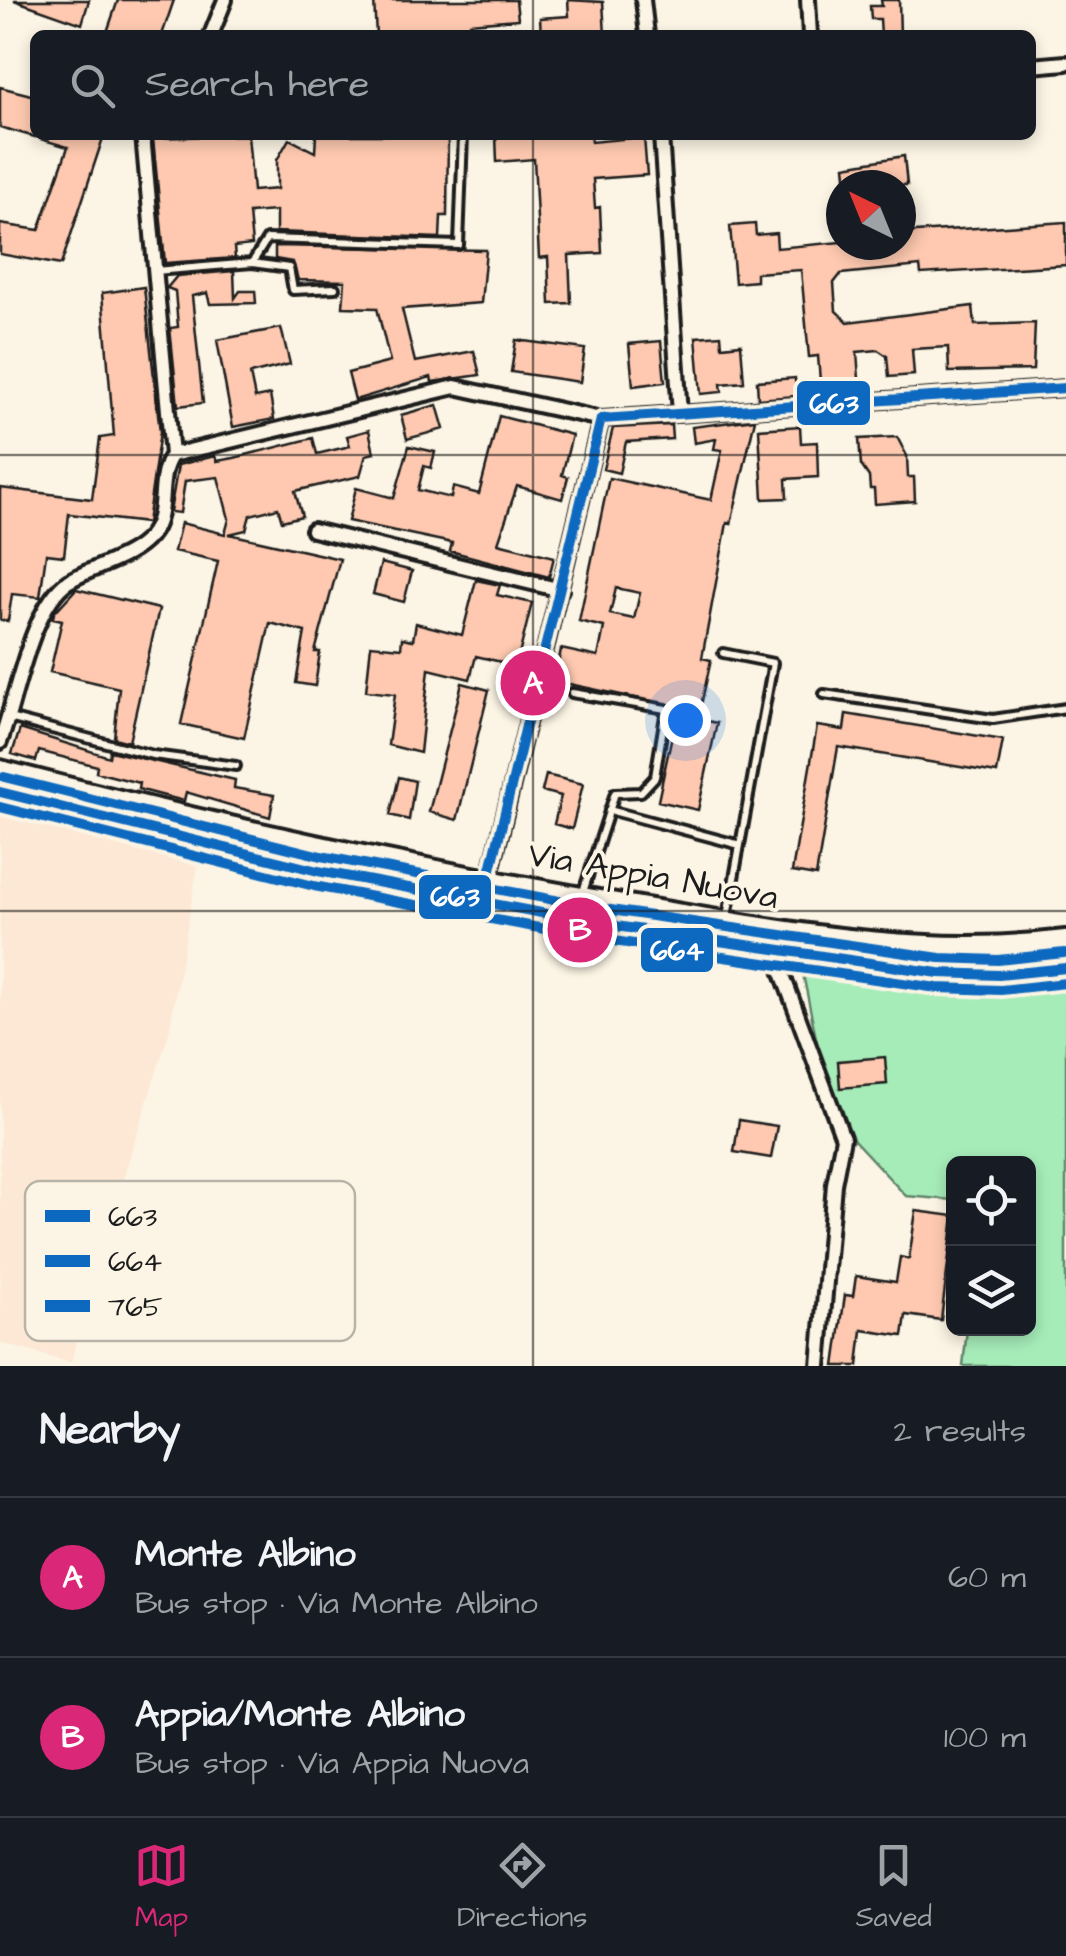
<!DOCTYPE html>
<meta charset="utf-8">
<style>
:root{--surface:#171b24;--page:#20242c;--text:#f1f3f6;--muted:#9ea1a6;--line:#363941;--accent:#db2777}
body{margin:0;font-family:"Architects Daughter",sans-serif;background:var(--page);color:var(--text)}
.controls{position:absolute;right:30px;bottom:30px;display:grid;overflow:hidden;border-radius:15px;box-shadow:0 5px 15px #0003}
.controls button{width:90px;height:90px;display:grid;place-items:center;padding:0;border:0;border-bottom:2px solid var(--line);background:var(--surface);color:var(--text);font:50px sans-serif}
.compass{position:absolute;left:826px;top:170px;width:90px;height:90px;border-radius:50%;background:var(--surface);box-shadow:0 5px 15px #0003;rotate:317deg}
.you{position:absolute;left:685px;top:720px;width:35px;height:35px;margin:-25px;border:8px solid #fff;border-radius:50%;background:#1a73e8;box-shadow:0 0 0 15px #1a73e833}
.badge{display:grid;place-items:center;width:65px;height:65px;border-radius:50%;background:var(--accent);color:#fff;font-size:32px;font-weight:700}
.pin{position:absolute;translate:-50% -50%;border:5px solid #fff;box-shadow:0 2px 10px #0006}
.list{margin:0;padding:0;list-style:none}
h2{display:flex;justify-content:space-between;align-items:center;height:130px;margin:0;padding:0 40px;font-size:42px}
h2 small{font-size:32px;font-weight:400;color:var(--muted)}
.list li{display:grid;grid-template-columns:65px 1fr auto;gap:30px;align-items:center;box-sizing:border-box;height:160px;padding:0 40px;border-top:2px solid var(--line)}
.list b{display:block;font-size:38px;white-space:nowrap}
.list p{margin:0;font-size:32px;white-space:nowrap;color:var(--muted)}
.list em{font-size:32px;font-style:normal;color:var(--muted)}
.icon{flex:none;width:55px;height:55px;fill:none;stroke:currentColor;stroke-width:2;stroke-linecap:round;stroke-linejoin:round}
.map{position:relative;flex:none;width:1066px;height:1366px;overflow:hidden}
.search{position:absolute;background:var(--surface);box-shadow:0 5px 15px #0003;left:30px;right:30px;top:30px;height:110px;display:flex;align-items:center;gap:25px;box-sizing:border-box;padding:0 35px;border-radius:15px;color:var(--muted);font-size:38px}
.sheet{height:450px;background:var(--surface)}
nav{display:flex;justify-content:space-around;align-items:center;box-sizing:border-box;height:140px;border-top:2px solid var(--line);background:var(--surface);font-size:28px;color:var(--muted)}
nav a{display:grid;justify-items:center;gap:5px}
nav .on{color:var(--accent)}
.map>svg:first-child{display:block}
.built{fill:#fde8d5}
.green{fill:#a6ecb9;stroke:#61846a;stroke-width:2.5}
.building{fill:#fec9b0;stroke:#1c1c1c;stroke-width:2.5;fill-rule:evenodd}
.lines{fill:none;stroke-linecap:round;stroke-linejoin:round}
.service-casing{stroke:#1c1c1c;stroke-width:14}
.minor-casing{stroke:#1c1c1c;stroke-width:20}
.primary-casing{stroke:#1c1c1c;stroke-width:28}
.service{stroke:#fcf5e5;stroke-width:6}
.minor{stroke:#fcf5e5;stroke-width:12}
.primary{stroke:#fcf5e5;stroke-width:20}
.bus-1-casing{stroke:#fcf5e5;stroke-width:18}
.bus-2-casing{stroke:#fcf5e5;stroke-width:18}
.bus-3-casing{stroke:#fcf5e5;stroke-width:18}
.bus-1{stroke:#0c69bf;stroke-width:10}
.bus-2{stroke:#0c69bf;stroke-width:10}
.bus-3{stroke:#0c69bf;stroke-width:10}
.grid{fill:none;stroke:#1c1c1c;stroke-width:2.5;stroke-opacity:0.55}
.labels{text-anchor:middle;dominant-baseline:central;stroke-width:8;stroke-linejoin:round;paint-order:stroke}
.street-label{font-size:35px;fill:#1c1c1c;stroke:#fcf5e5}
.key{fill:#fcf5e5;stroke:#b9b4a9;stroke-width:2.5}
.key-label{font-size:28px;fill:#1c1c1c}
.line-badge{stroke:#fcf5e5;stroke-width:4}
.badge-label{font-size:28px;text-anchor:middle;font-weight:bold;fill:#fff}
</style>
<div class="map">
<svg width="1066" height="1366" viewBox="0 0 1066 1366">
<rect width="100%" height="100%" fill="#fcf5e5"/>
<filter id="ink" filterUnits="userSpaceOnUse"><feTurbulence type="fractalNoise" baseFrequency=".01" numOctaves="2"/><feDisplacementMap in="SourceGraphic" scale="20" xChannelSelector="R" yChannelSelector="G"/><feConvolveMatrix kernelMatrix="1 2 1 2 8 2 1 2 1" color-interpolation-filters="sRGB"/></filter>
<g filter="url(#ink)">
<path class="built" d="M0,814L198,865L169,1033L92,1277L71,1363L0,1343Z"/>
<path class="green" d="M802,969L976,988L1066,982V1366H963L967,1329L1028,1328V1164H954L953,1200L906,1196L854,1140L825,1082Z"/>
<path class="building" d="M14,0H89L82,24Z
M118,0H174L162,35H106Z
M374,0H516L518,19L470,23V35H376Z
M568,0L603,2L605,35H541L540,18L569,16Z
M881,0H899L900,35H881L880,19H871L870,6H882Z
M0,87L35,96V137L0,127Z
M41,135H104L61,265L0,254V224L39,230L68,147L40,139Z
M248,135L253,191L277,189V160L289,139L315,152L316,135H448L447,216H441L440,238L276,232V211L249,213L252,245L234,247L235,258L165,263L153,138Z
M496,135H590L591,142L644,137L647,175L593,179L595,208L600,207L602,253L569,255L571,303L550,304L548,257L539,258L534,159L497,162Z
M904,156L907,185H847L845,166Z
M1066,222V265L921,274L920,266L841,274L834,283L836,311L848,322L973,306L975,325L1035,323L1033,370L949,372L948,347L912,349L914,375L889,377L887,356L878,350L857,352L860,392L821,394L818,356L809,357L801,270L756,273V281L735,283L730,226L755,224L756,235L776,233L777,248L841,242L901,245V233Z
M275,246L486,250L481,303L402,309L415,362L474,351L480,375L432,382L431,377L355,400L348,373L390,362L377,308L343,307L345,281L298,280L293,262L275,259Z
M234,271L235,298L240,291H255L256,303L210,304L207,293L192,296L203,403L178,406L170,328L178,327L175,291L167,288L177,276Z
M144,287L160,432L147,523L69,514L64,556L46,554L40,597L12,594L8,621L0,620V488L92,499L100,438L114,436L102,293Z
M281,328L290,364L250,374L255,398L270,395L274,419L233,427L217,340Z
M721,335L722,346L741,344L744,382L721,384L722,392L701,394L696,337Z
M516,340L585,349L580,382L511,372Z
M661,341L665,382L633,386L629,344Z
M795,378L796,396L758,399L757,381Z
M437,405L444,429L407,439L401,415Z
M499,416L572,435L562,475L568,477L562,499L517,486L498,543L554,557L549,577L450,551L452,543L348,521L356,488L394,498L409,446L435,452L431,468L424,466L418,490L451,498L453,487L479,494Z
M755,419L731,524L727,523L702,658L711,660L698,719L717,723L698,810L658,801L678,707L555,681L561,649L598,657L604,627L579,621L609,478L711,500L722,450L714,449L716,439L694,443L692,427ZM616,588L640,593L634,619L610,614Z
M671,425L672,439L626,442L619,473L603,469L613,428Z
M800,426L801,443L817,442L818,477L786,479L787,498L763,499L759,429Z
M369,430L374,453L366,455L360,476L295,491L302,516L282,521L278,508L250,515L246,530L229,534L340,559L315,652H320L315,686L296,683L305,632L270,623L244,738L181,724L218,561L174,551L181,523L225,534L229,519L218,477L185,481L180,513L170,512L178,465L215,456L217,461L234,458L313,438L317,454L350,446L347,436Z
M897,437L907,456L908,477H914L915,501L875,504L874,489H870L869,477L861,465L859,439Z
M381,563L412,571L404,602L373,594Z
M476,580L500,585L497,595L532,603L514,675L499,672L501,662L476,656L470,679L429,669L420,753L388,745L395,694L366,691L371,645L401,648L402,638L413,640L416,623L462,635Z
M76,589L159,609L129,742L114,738L119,688L50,672L62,620L53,618L54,613Z
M462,683L489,690L457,820L429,812Z
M846,714L1003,740L997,773L838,747L816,876L792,872L817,726L844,730Z
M20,729L109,757L110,751L235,780L234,788L274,795L270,817L186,792L184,801L138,789L139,783L96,772L97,766L39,751L36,761L12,754Z
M546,775L583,784L572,829L554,824L561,796L542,791Z
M399,777L415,781L409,820L390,815Z
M885,1057L887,1084L840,1088L838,1061Z
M739,1120L777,1126L771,1158L734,1152Z
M916,1211L954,1216L941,1320L906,1315L903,1336L862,1330L858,1366H835L845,1295L853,1296L856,1276L896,1282L900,1257L909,1259Z"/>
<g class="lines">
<defs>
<path id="service" d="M252,263L289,268L293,290L335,288
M155,271L252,263L267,239L459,245L463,135
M723,653L773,663L727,917
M572,693L666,709L655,777L641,792L615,793L583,892
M824,694L993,719L1066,708
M9,718L153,755L236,766
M609,810L740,845"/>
<path id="minor" d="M643,0L647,35
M808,0L810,35
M211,35L225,0
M1031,66L1066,63
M143,135L172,455
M661,135L680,414
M313,530L561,590
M0,742C16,700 31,605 69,581C94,566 131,559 150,536C169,514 155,478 172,455L455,387L601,419L1066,388
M487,888L601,419
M774,951L843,1138L834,1184L819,1366"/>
<path id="primary" d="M0,771C216,827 432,874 652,910C791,933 925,959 1066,941
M0,792L318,871L595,923L939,973L999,975L1066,968"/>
</defs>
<use href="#service" class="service-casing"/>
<use href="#minor" class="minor-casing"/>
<use href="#primary" class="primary-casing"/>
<use href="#service" class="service"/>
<use href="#minor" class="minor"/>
<use href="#primary" class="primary"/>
<defs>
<path id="bus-1" d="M601,419L1066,388
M0,792L318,871L595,923L939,973L999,975L1066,968
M483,902L601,419"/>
<path id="bus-2" d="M0,807L314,886L593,938L937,988L1001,990L1066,983"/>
<path id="bus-3" d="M4,777L321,856L597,908L940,958L998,960L1064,953"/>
</defs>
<use href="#bus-1" class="bus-1-casing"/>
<use href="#bus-2" class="bus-2-casing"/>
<use href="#bus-3" class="bus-3-casing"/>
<use href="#bus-1" class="bus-1"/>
<use href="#bus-2" class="bus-2"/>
<use href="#bus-3" class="bus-3"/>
</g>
</g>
<path class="grid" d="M533,0V35M533,135V1366M0,455H1066M0,911H1066"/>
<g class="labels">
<g class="street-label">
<text transform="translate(653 876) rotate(10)">Via Appia Nuova</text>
</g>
</g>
<rect x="25" y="1181" width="330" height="160" rx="15" class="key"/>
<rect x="45" y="1210" width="45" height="12" fill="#0c69bf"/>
<rect x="45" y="1255" width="45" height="12" fill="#0c69bf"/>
<rect x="45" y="1300" width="45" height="12" fill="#0c69bf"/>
<g class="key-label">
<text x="108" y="1226">663</text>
<text x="108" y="1271">664</text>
<text x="108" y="1316">765</text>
</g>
<g class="line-badge">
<rect x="795" y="379" width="77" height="48" rx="10" fill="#0c69bf"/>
<rect x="417" y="873" width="76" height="48" rx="10" fill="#0c69bf"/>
<rect x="639" y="926" width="76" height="48" rx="10" fill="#0c69bf"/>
</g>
<g class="badge-label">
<text x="834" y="413">663</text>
<text x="455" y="906">663</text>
<text x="677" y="960">664</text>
</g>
</svg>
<div class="controls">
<button><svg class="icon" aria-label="locate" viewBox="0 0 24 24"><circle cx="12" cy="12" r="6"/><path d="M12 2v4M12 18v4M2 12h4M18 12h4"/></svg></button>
<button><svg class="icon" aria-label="layers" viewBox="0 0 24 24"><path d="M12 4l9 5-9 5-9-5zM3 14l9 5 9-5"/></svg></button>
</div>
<svg class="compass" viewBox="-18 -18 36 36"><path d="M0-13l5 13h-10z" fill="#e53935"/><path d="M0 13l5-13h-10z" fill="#9ea1a6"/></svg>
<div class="you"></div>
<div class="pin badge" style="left:533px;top:683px">A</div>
<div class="pin badge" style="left:580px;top:930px">B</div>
<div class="search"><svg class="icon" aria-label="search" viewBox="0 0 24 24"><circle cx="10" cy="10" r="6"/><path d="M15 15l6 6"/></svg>Search here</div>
</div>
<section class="sheet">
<h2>Nearby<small>2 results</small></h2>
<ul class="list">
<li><span class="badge">A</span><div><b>Monte Albino</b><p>Bus stop · Via Monte Albino</p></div><em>60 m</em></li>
<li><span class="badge">B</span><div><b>Appia/Monte Albino</b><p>Bus stop · Via Appia Nuova</p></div><em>100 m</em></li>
</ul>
</section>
<nav>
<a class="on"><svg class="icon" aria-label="map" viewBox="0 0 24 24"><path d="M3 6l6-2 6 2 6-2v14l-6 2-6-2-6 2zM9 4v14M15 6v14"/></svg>Map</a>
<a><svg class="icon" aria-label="directions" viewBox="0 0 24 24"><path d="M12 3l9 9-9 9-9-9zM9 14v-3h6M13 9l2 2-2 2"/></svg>Directions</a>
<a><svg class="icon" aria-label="saved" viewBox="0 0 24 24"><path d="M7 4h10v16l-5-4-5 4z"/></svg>Saved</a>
</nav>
